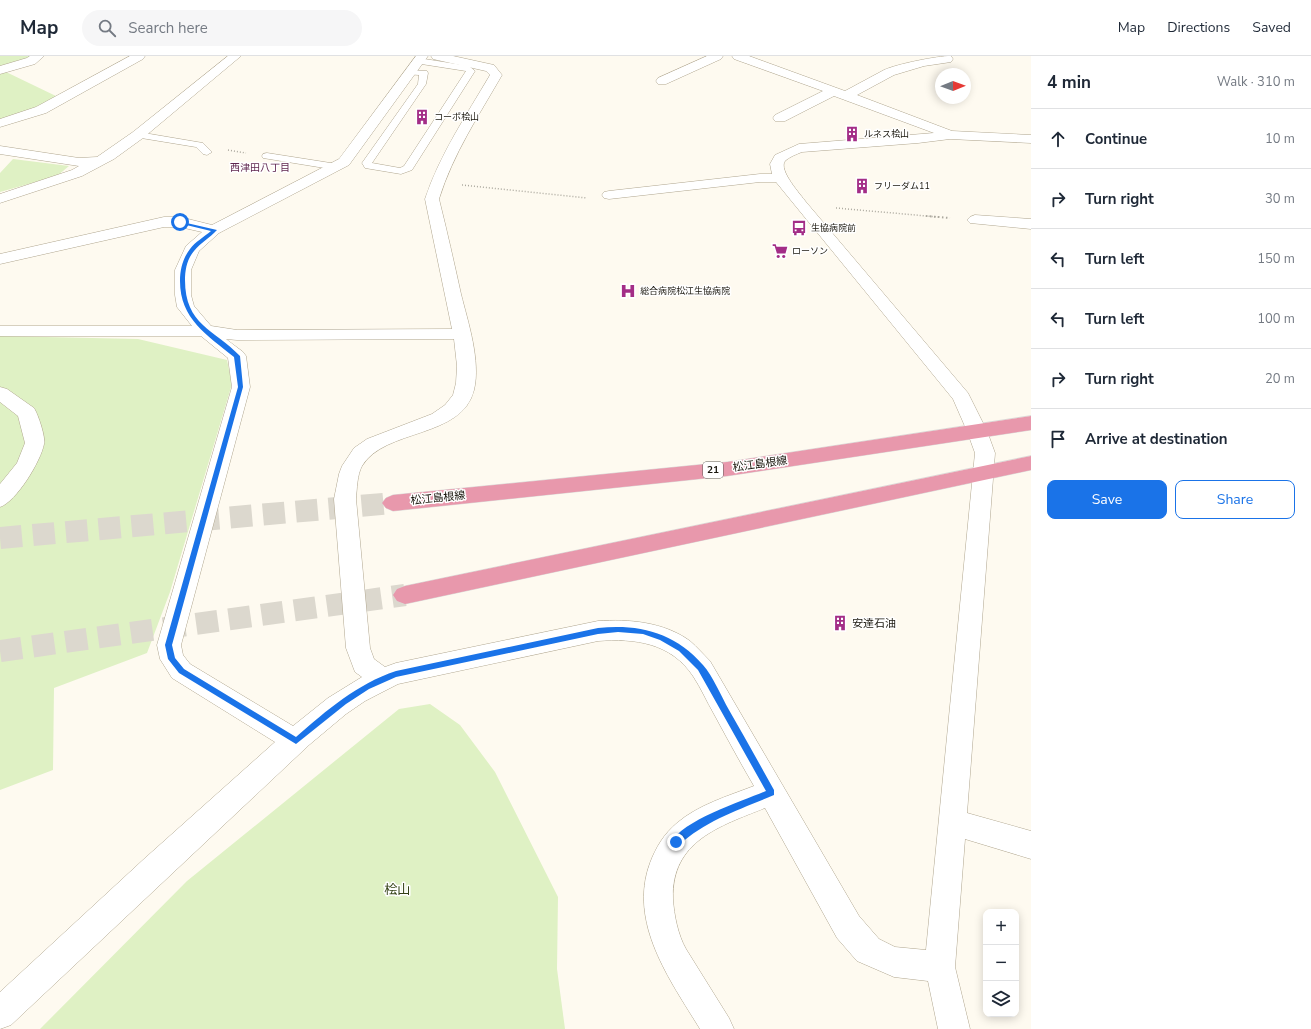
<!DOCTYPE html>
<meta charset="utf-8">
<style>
:root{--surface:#fff;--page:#f6f6f7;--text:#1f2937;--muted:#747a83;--line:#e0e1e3;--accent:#1a73e8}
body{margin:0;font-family:"Nunito Sans","Noto Sans JP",sans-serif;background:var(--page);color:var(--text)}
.controls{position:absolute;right:12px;bottom:12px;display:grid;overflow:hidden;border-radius:8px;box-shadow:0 2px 10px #0003}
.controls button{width:36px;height:36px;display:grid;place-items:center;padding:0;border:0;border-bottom:1px solid var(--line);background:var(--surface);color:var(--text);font:20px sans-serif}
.compass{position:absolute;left:935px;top:12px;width:36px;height:36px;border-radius:50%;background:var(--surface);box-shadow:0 2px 10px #0003;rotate:89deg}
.stop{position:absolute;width:12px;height:12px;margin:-9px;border:3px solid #1a73e8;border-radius:50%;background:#fff}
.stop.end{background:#1a73e8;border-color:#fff;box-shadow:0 1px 4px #0008}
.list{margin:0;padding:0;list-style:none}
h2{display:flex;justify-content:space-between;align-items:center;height:52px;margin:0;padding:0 16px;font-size:17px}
h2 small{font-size:13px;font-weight:400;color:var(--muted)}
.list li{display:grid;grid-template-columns:26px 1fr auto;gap:12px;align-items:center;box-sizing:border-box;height:60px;padding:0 16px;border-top:1px solid var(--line)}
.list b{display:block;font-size:15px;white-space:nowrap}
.list em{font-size:13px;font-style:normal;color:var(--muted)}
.actions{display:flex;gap:8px;padding:12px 16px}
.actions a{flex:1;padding:9px 0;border:1px solid var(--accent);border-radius:8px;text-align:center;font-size:14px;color:var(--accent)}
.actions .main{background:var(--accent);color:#fff}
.icon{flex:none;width:22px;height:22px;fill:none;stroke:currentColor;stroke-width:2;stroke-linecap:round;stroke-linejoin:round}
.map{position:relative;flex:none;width:1031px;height:973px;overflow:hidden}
header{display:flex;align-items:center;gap:24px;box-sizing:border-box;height:56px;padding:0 20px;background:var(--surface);border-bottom:1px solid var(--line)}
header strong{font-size:19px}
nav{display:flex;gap:22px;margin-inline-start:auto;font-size:14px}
.search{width:280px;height:36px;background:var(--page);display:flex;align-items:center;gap:10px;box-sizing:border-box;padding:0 14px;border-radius:22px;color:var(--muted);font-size:15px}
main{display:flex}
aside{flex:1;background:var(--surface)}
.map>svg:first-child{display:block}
.green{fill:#dff1c4}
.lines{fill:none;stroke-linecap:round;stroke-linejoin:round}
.primary-tunnel{stroke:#dcd8ce;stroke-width:22;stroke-dasharray:22 11;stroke-linecap:butt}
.service-casing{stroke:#b0a68f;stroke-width:1}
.minor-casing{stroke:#b0a68f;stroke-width:1}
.primary-casing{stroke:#dadad8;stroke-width:1}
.path-far1{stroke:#aca99f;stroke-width:1.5;stroke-dasharray:1 2;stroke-linecap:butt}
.path{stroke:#aca99f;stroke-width:2;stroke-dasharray:1.5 2.5;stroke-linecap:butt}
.service{fill:#fff;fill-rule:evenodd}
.minor{fill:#fff;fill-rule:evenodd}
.primary{fill:#e898ac;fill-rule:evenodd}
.route{fill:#1a73e8}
.labels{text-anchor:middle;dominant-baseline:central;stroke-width:3;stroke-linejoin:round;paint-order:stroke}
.far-poi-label{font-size:9px;fill:#18150c;stroke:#fff;text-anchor:start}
.far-neighbourhood-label{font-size:10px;fill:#5f264f;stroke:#fff}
.shield{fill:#fff;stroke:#5d5b55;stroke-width:1}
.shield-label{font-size:10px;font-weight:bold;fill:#18150c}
.street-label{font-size:11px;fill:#18150c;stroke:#fff}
.poi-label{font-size:11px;fill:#18150c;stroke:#fff;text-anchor:start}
.near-park-label{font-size:13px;fill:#334115;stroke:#fff}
</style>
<header>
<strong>Map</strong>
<div class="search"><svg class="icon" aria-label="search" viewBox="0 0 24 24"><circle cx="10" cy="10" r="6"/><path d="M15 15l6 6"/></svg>Search here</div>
<nav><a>Map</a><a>Directions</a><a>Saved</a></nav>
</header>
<main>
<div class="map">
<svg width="1031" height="973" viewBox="0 0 1031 973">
<rect width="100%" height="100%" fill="#fefaf0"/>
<path class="green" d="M0,0H33L0,12Z
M4,15L58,41L30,54L0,64V16Z
M13,103L69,110L57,120L0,136V117Z
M0,280L138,283L227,304L232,328L170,536L147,597L54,632L53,714L0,734Z
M430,648L460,669L495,716L558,841L557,913L565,973H40L187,825L399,653Z"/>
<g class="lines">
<path class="primary-tunnel" d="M0,482L393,447
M0,595L405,539"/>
<defs>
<path id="service" d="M418,2L469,10L475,15L412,114L401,118L365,112L362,107L418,28L419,19L406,18L405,16L406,14L427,15L428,17L426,28L372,107L400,112L404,110L466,15L415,7L414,5Z
M138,76L203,87L212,96L207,99L203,98L196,91L135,81L133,79L135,77Z
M267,97L337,108L342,111L337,114L263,102L262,100L263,98Z"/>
<path id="minor" d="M30,0H44L35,8L0,18V10L27,2Z
M130,0H145L143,3L46,57L0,71V63L36,51Z
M228,0H241L143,82L114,103L82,120L0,147V138L72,114L79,110L0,98V90L79,102L97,101L133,76Z
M416,0H428L349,109L219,177L199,195L191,214V239L194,250L211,270L237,274L452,273L425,143C440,98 466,60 490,19L486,15L433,3L431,0H453L494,9L502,19C479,59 453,98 439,143C447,175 454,206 461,238C468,266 481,305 474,334C462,383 385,372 362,410C357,419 357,433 356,443L370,592L374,603L385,611L396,607L598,565C629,563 664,566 690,585C697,591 703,598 710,605L859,860L879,883L895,891L926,894L975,397L967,375L953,343L776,126H760L609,143L604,142L602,139L604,136L609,135L760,118H772L770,108L775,99L799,88L934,77L834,40L785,65H775L773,62L775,59L823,35L734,3L732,0H749L845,35C858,28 871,21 884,14C897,8 937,0 951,0L953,3L951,6L924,10L894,19L857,39L952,75L1031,79V87L950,83L918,87L802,96C797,98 789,101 785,105C778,114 801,139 806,146L968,337L987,375L995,397L967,757L1031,775V803L965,783L955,911L970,973H938L928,925L894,921L857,905L837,882L765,752C720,770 671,785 673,843C674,859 678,879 686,893L729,962L734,973H700C670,924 628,867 650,807C656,791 664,778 677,767C698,749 728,740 754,730C740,706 727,682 714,658C707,646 701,632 693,620C671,587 635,582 598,585L398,628L365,645L346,658L309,689L11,969L0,973V936L144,803L275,686L172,622L160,603L157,589L232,331L228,302L201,280H0V270H192L177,251L175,239V214L186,190L202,176L180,171H164L0,208V198L164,161H180L212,169L339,103ZM226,283L237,284L454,283L457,310L456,327L453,339L445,349L432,358L367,383L354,392L342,410L339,418L334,443L346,592L355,616L362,621L328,642L293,670L190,608L183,599L181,589L250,331L246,300L243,296Z
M707,0H723L721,3L666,28H658L656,25L658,22Z
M975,159L1031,163V173L970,167L967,164L970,161Z
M0,331L7,333L34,352C38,358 46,382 44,388C41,405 16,446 0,451V428L17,407L25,387L18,360L0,346Z"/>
<path id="primary" d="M1031,360V374L727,420L393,455L386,452L382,447L386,442L393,439L727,406Z
M1031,400V414L405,548L397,545L393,539L397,533L405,530Z"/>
</defs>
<use href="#service" class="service-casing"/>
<use href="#minor" class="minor-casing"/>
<use href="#primary" class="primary-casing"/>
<path class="path-far1" d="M228,94L246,97
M462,129L587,142
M836,152L938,161"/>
<path class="path" d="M926,160L950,162"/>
<use href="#service" class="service"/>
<use href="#minor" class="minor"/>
<use href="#primary" class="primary"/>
</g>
<path class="route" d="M178,165L217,174C210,182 200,187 194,195C187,203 185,214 185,224C185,269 214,273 240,300L243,331L172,589L175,602L184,613L296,681C327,654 357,628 396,615L598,572C639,568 674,576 703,609C713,620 721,640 729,654C744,680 759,707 774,734V739C741,753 706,764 679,789H673L672,786C681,765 745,744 766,735L698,614L679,595L660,584L643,578L618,576L598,578L396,621L369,633L346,648L296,688L179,617L168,603L165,589L238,331L234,301C207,279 180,263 180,225C180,213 183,202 190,193C195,186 204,181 211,175L178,167Z"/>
<defs>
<symbol id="building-bare" viewBox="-9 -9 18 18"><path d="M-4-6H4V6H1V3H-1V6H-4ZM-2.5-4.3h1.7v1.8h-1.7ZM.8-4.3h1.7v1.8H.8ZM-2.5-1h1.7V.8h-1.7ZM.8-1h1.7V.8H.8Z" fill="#a32d87" stroke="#fff" stroke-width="2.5" paint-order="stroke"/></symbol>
<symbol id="bus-bare" viewBox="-9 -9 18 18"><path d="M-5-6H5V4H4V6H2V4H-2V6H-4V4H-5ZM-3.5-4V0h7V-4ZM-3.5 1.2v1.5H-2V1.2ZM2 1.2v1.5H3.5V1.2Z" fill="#a32d87" stroke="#fff" stroke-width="2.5" paint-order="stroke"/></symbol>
<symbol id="supermarket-bare" viewBox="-9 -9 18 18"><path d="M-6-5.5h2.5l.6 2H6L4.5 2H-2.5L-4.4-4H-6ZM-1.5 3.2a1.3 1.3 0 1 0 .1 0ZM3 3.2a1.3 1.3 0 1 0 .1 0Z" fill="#a32d87" stroke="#fff" stroke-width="2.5" paint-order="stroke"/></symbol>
<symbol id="hospital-bare" viewBox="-9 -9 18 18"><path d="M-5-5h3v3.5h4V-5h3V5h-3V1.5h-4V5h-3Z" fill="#a32d87" stroke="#fff" stroke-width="2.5" paint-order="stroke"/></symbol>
</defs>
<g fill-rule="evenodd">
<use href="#building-bare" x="411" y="50" width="22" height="22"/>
<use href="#building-bare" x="841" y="67" width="22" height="22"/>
<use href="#building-bare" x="851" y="119" width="22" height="22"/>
<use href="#bus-bare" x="788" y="161" width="22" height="22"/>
<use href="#supermarket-bare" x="769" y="184" width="22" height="22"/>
<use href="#hospital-bare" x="617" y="224" width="22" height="22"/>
<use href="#building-bare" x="829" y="556" width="22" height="22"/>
</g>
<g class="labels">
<g class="far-poi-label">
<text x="434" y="61">コーポ桧山</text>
<text x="864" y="78">ルネス桧山</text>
<text x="874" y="130">フリーダム11</text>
<text x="811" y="172">生協病院前</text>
<text x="792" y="195">ローソン</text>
<text x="640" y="235">総合病院松江生協病院</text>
</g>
<g class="far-neighbourhood-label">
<text x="260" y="112">西津田八丁目</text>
</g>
<rect class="shield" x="703" y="406" width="20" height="16" rx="3"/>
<g class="shield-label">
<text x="713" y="414">21</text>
</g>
<g class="street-label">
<text transform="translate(760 408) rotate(-8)">松江島根線</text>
<text transform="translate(438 442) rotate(-6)">松江島根線</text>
</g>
<g class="poi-label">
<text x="852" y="567">安達石油</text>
</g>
<g class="near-park-label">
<text x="397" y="834">桧山</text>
</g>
</g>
</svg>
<div class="controls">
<button>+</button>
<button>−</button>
<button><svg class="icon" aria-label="layers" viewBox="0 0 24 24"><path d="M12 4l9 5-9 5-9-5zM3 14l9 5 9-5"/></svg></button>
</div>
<svg class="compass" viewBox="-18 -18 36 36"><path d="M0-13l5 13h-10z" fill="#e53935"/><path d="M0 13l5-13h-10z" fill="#747a83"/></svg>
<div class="stop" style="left:180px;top:166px"></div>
<div class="stop end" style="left:676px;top:786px"></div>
</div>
<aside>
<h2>4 min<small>Walk · 310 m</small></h2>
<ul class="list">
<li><svg class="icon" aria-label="ahead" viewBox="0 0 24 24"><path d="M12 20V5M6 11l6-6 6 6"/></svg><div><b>Continue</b></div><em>10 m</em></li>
<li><svg class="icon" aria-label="right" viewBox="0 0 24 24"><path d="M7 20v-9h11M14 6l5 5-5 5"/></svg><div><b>Turn right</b></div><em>30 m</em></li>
<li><svg class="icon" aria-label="left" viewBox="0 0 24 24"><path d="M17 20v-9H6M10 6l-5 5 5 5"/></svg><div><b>Turn left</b></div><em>150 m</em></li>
<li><svg class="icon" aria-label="left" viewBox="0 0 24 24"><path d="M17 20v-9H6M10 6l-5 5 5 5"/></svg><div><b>Turn left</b></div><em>100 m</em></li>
<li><svg class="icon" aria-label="right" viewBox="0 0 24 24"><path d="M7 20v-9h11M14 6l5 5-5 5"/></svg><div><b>Turn right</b></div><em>20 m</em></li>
<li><svg class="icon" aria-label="arrive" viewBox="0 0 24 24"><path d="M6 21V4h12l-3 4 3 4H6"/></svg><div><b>Arrive at destination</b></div></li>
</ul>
<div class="actions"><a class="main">Save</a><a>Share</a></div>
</aside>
</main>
